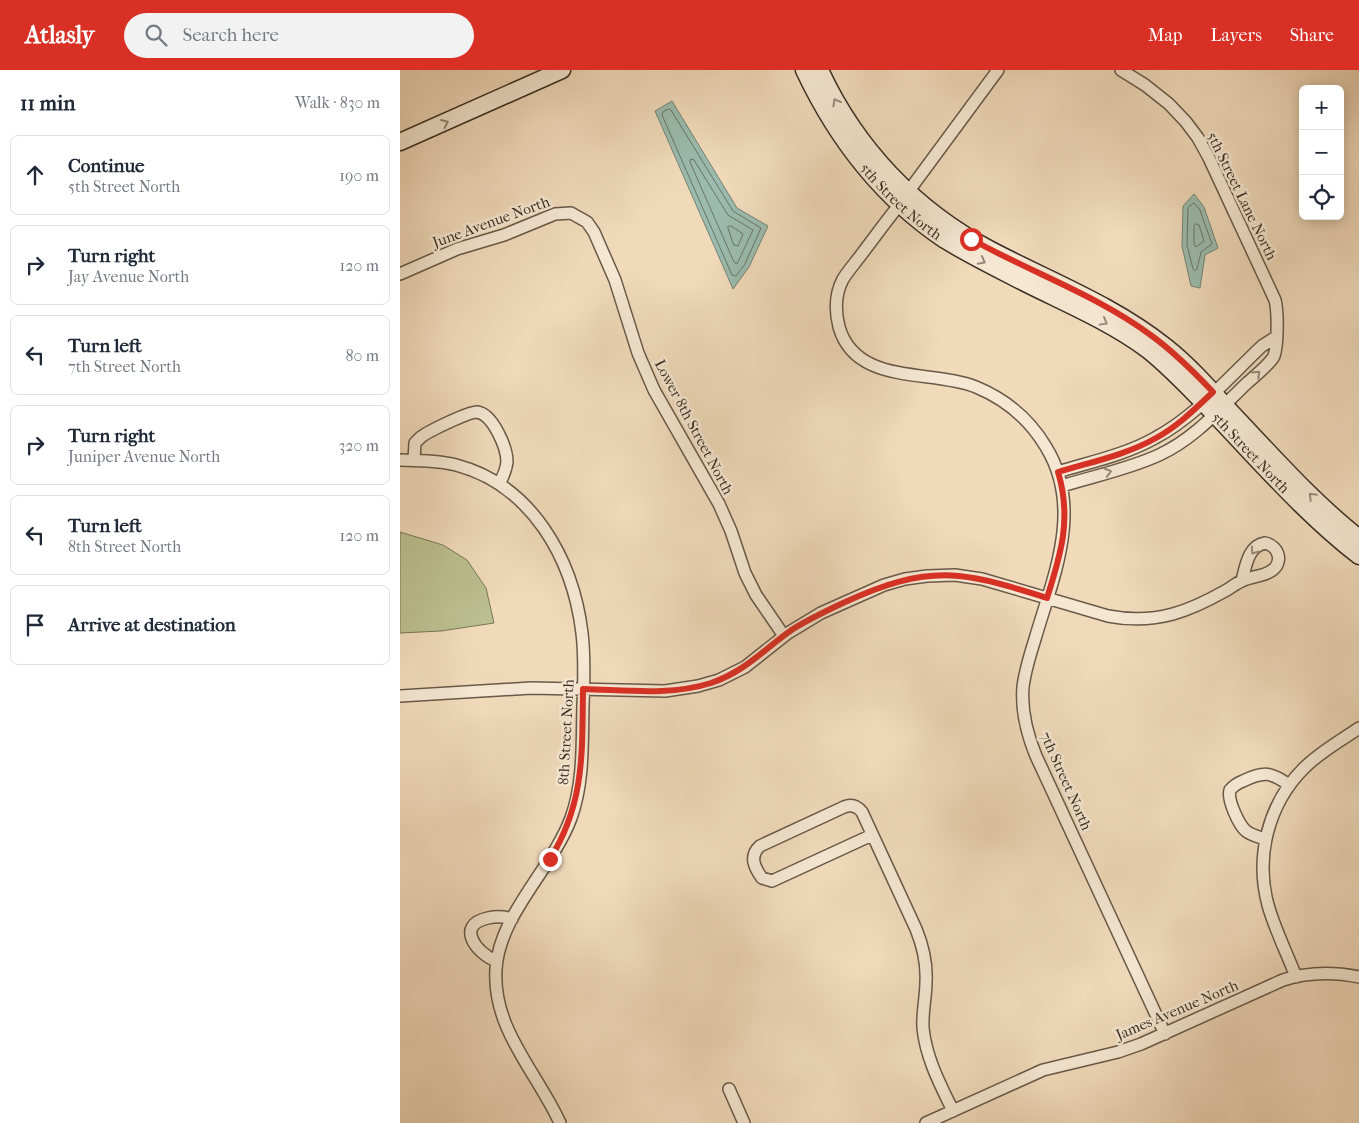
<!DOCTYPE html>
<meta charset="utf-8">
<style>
:root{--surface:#fff;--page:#f2f2f3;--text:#1f2937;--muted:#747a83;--line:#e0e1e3;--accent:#d93025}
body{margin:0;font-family:"IM FELL French Canon",serif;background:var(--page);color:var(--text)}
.controls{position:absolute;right:15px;top:15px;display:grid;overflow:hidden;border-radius:8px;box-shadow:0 2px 12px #0003}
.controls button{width:45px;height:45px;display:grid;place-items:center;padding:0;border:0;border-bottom:1px solid var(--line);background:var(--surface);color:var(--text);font:25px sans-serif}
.stop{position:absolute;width:15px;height:15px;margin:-11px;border:4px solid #d93025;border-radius:50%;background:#fff}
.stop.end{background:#d93025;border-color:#fff;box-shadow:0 1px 5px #0008}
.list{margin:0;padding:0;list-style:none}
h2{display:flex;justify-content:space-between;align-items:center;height:65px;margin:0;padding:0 20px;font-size:21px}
h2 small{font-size:16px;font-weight:400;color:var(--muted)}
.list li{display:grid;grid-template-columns:32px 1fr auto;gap:15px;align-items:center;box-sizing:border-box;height:80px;margin:0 10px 10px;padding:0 10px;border:1px solid var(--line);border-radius:8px}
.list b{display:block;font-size:19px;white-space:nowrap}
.list p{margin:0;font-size:16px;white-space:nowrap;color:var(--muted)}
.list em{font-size:16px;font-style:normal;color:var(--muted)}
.icon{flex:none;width:28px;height:28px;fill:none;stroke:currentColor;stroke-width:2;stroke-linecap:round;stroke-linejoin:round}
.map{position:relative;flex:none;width:959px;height:1053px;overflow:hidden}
header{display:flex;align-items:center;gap:30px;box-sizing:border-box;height:70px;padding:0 25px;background:var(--accent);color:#fff}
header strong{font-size:24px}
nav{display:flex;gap:28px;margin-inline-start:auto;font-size:18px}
.search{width:350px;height:45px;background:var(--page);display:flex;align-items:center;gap:12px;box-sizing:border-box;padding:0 18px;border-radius:28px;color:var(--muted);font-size:19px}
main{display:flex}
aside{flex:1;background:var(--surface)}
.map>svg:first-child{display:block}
.green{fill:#bbbf8f;stroke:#7a7658}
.water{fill:#9abbad;stroke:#748375}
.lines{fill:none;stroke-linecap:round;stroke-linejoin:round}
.shore{stroke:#6a7468;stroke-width:1}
.street-casing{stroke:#685948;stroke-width:14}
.secondary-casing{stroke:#3a2e22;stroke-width:19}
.street{stroke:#f5e7d2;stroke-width:11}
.secondary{stroke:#f5e7d2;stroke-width:16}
.oneway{stroke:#988a7a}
.route{stroke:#d93025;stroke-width:6}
.labels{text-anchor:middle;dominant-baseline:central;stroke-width:5;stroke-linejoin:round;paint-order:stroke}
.street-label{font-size:15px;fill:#3a2e22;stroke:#f5e7d2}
</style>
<header>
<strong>Atlasly</strong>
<div class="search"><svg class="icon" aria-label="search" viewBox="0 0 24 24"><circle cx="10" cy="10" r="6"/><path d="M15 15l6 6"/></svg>Search here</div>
<nav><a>Map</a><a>Layers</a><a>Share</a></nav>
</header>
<main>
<aside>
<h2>11 min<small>Walk · 830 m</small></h2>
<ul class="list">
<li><svg class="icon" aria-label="ahead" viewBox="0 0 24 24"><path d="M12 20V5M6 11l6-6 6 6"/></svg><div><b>Continue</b><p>5th Street North</p></div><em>190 m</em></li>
<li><svg class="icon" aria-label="right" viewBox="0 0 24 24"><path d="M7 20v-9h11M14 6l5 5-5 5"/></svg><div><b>Turn right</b><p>Jay Avenue North</p></div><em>120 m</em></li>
<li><svg class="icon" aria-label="left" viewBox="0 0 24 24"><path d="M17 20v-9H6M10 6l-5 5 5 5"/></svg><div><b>Turn left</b><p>7th Street North</p></div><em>80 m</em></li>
<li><svg class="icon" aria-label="right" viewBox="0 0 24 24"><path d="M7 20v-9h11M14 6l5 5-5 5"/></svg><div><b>Turn right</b><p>Juniper Avenue North</p></div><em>320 m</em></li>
<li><svg class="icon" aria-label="left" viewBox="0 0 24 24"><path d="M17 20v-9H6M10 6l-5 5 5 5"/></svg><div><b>Turn left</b><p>8th Street North</p></div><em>120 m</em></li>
<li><svg class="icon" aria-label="arrive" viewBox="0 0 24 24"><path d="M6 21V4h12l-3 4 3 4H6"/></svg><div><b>Arrive at destination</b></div></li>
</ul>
</aside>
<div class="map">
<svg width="959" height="1053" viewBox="0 0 959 1053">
<rect width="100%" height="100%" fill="#f0daba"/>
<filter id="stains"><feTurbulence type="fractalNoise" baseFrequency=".004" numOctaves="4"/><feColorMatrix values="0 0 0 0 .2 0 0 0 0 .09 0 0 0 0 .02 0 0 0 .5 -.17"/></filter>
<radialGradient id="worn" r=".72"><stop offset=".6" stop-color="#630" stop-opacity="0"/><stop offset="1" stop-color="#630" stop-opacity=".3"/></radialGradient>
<path class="green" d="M0,462L43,475L67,490L86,518L94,553L41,561L0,563Z"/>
<path class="water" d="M272,31L337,138L368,156L349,197L333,219L255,41Z
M794,124L804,137L818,178L805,185L800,218L791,216L782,176L783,136Z"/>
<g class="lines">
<path class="shore" d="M269,39L271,40L333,141L361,158L345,194L336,206L332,205L262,45L263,42Z
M291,89L294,90L328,145L353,160L337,194L334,192L290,92Z
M794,133L800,140L812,174L801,182L797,199L795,201L793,199L787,175L788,138Z
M796,154L799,155L804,171L796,177L794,174V156Z
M328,157L331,156L343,164L338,176L334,175Z"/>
<defs>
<path id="street" d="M508,122L598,0
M500,134C486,151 474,168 461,185C455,193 448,201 443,209C435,224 435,241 439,257C456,316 531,299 576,317C605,329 630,350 646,377C684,439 653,507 635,569C630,585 625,600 623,617C621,641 627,664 636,686L765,964
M0,204L57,179L104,165L155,144L171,143L187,152L194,162L215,210L238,283L254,320L319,434L331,461L345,503L356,525L384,566
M0,390C19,391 38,390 56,395C132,415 173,489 182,563C185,587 184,611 183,636C182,673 184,712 171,748C152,799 99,845 96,899C92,959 137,1002 160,1053
M14,390L15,373L21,367C29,361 68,342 77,342C93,344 107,378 107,392C106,400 103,407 99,414
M658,402C690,392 725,385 755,368C795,347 829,307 862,276L876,267
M662,416C694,406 729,399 759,385C794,369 820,339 847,313C854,307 870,294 874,286C878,275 878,241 875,230L809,88L798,68L786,52L769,34L745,15L721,0
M0,626L131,618L265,621L298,616L319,610L345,597L388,563L421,543L484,515L505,509L527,506L555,505L582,509L708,546C729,550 751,550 773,544C791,539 809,530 825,521C831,518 836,513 842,511C851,506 862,507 871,501C884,493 879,476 865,473C848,476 846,496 842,510
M472,765L372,811L362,808C354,797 349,786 360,776L444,737C451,734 457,736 462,742L516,859C523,876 527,893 526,912C526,927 522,942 523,958C526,988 540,1014 553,1041
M865,769C859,767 851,765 846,761C839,755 827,730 830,720C834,715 838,713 843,711C864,701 871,702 889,715
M96,891C76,883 55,855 88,848C97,846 103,846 112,849
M896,907C887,883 875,860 868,835C855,787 868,734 904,698C920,682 940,671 959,658
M329,1019L344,1053
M526,1053L643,1000L718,982L741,974L883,910C908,902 934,902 959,907"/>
<g id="secondary">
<path id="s1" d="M404,0C436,68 482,128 545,170C571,186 598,199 625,213C667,234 710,252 748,280C773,300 794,323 816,346C862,394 906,445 959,486"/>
<path d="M420,0C456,78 515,140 591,180C650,211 714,235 766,277C790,296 810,319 830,341C871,384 912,431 959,468"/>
<path d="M0,72L162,0"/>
</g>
</defs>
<use href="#street" class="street-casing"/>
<use href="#secondary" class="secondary-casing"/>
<use href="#street" class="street"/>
<use href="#secondary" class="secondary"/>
</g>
<defs><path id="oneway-chevron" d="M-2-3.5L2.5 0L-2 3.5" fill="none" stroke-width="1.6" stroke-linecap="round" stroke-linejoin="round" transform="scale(1.25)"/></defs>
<g class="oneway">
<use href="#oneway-chevron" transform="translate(436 32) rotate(-119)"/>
<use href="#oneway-chevron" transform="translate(45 53) rotate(-24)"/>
<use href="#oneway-chevron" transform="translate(582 191) rotate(28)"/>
<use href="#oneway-chevron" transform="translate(704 252) rotate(29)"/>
<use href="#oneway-chevron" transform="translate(857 304) rotate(-44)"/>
<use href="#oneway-chevron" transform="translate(708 402) rotate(-16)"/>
<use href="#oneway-chevron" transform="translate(912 426) rotate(-135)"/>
<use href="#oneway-chevron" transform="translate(854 481) rotate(126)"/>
</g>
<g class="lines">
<path class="route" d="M150,789C185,733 182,682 183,619C226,620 270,626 311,613C346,601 364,579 393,559C409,549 426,541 443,533C480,516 517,502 559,506C589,509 618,519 647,528C661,484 672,448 658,402C691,392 726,385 756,368C778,356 795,339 813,322C794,302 774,282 752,266C697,225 630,202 571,169"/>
</g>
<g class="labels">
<g class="street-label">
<text transform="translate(842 126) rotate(64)">5th Street Lane North</text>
<text stroke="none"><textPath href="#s1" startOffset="165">5th Street North</textPath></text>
<text transform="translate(91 152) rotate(-20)">June Avenue North</text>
<text transform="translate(294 357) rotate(62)">Lower 8th Street North</text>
<text stroke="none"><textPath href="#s1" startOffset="600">5th Street North</textPath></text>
<text transform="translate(166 662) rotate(-87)">8th Street North</text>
<text transform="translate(666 711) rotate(66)">7th Street North</text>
<text transform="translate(777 940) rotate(-23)">James Avenue North</text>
</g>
</g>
<rect width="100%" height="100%" filter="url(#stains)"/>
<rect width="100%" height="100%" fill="url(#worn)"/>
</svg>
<div class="controls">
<button>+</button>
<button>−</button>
<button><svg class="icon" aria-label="locate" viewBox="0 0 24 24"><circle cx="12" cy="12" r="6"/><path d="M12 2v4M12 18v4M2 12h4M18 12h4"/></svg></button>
</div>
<div class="stop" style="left:571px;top:169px"></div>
<div class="stop end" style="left:150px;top:789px"></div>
</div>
</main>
